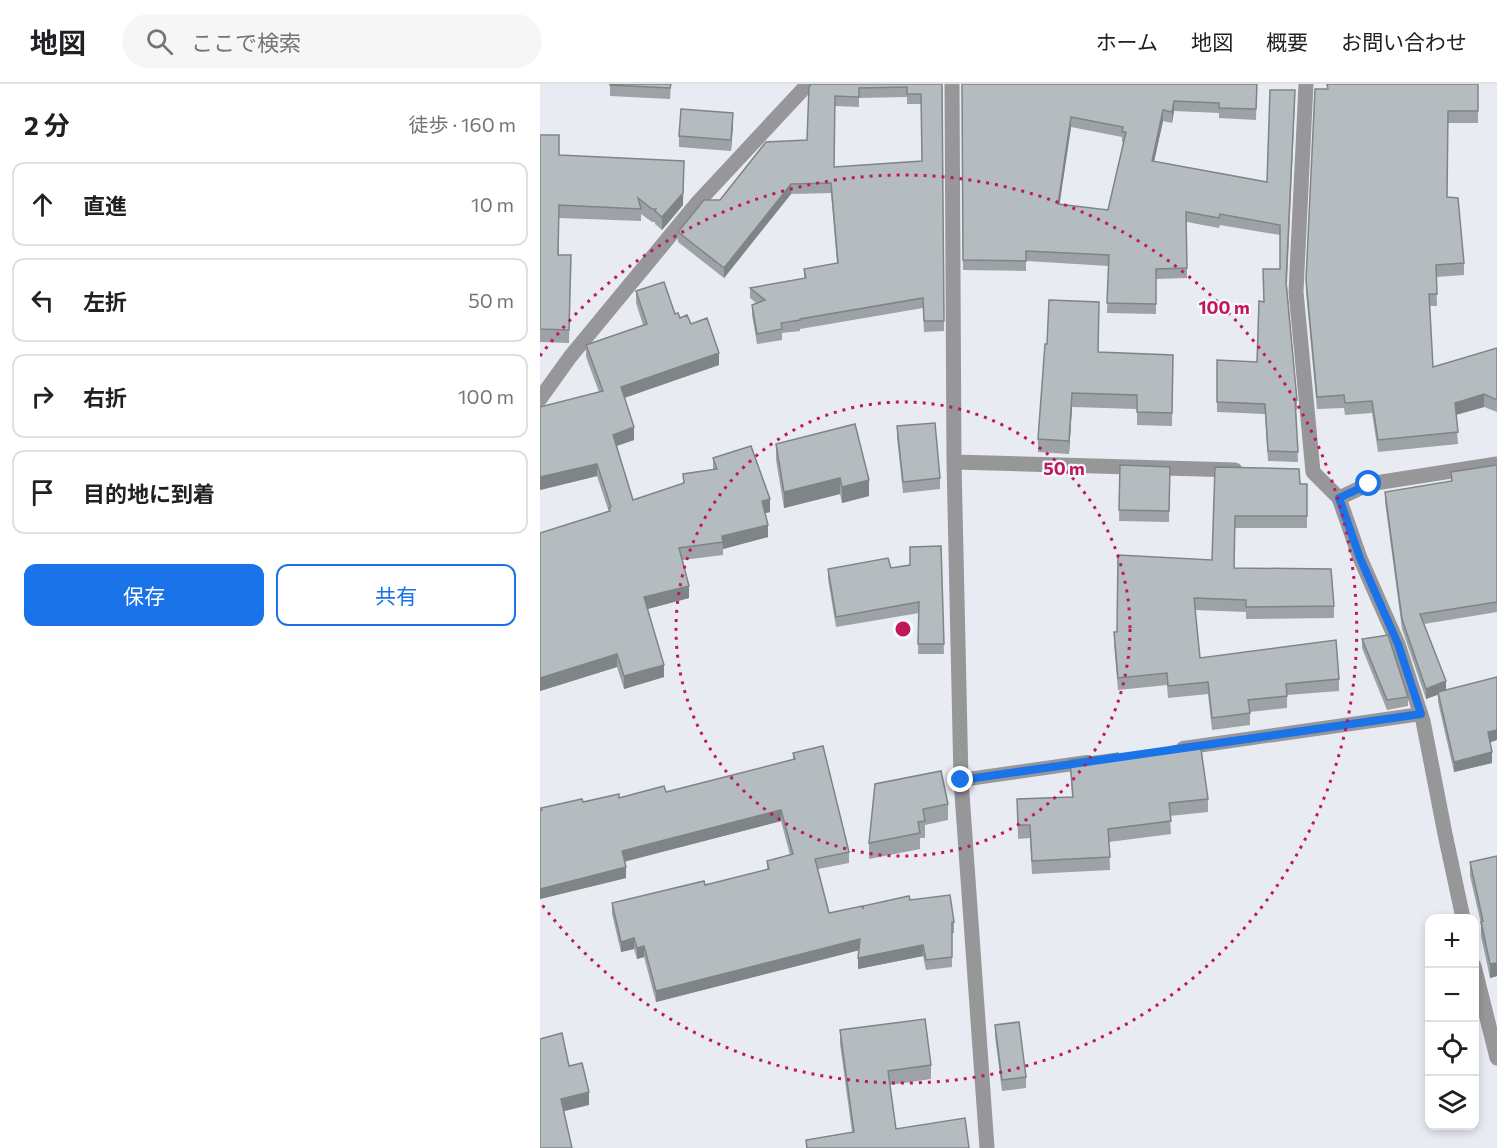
<!DOCTYPE html>
<html lang="ja">
<meta charset="utf-8">
<style>
:root{--surface:#fff;--page:#f6f6f6;--text:#202124;--muted:#757577;--line:#e0e0e0;--accent:#1a73e8}
body{margin:0;font-family:Commissioner,"Noto Sans JP",sans-serif;background:var(--page);color:var(--text)}
.controls{position:absolute;right:18px;bottom:18px;display:grid;overflow:hidden;border-radius:12px;box-shadow:0 3px 9px #0003}
.controls button{width:54px;height:54px;display:grid;place-items:center;padding:0;border:0;border-bottom:2px solid var(--line);background:var(--surface);color:var(--text);font:30px sans-serif}
.stop{position:absolute;width:18px;height:18px;margin:-14px;border:4px solid #1a73e8;border-radius:50%;background:#fff}
.stop.end{background:#1a73e8;border-color:#fff;box-shadow:0 2px 6px #0008}
.list{margin:0;padding:0;list-style:none}
h2{display:flex;justify-content:space-between;align-items:center;height:78px;margin:0;padding:0 24px;font-size:26px}
h2 small{font-size:20px;font-weight:400;color:var(--muted)}
.list li{display:grid;grid-template-columns:39px 1fr auto;gap:18px;align-items:center;box-sizing:border-box;height:84px;margin:0 12px 12px;padding:0 12px;border:2px solid var(--line);border-radius:12px}
.list b{display:block;font-size:22px;white-space:nowrap}
.list em{font-size:20px;font-style:normal;color:var(--muted)}
.actions{display:flex;gap:12px;padding:18px 24px}
.actions a{flex:1;padding:14px 0;border:2px solid var(--accent);border-radius:12px;text-align:center;font-size:21px;color:var(--accent)}
.actions .main{background:var(--accent);color:#fff}
.icon{flex:none;width:33px;height:33px;fill:none;stroke:currentColor;stroke-width:2;stroke-linecap:round;stroke-linejoin:round}
.map{position:relative;flex:none;width:957px;height:1064px;overflow:hidden}
header{display:flex;align-items:center;gap:36px;box-sizing:border-box;height:84px;padding:0 30px;background:var(--surface);border-bottom:2px solid var(--line)}
header strong{font-size:28px}
nav{display:flex;gap:33px;margin-inline-start:auto;font-size:21px}
.search{width:420px;height:54px;background:var(--page);display:flex;align-items:center;gap:15px;box-sizing:border-box;padding:0 21px;border-radius:33px;color:var(--muted);font-size:22px}
main{display:flex}
aside{flex:1;background:var(--surface)}
.map>svg:first-child{display:block}
.lines{fill:none;stroke-linecap:round;stroke-linejoin:round}
.lane{stroke:#97979a;stroke-width:14}
.street{stroke:#97979a;stroke-width:15}
.wall{fill:#9ca2a5;fill-rule:evenodd}
.shaded-wall{fill:#7f8486}
.building{fill:#b5bcc0;stroke:#7f8486;stroke-width:1.5;fill-rule:evenodd}
.route{stroke:#1a73e8;stroke-width:8}
.ring{fill:none;stroke:#c2185b;stroke-width:3;stroke-dasharray:3 6}
.centre{fill:#c2185b;stroke:#f6f9fe;stroke-width:3}
.ring-label{font-size:18px;text-anchor:middle;font-weight:bold;fill:#c2185b;stroke:#f6f9fe;stroke-width:4.5;stroke-linejoin:round;paint-order:stroke}
</style>
<header>
<strong>地図</strong>
<div class="search"><svg class="icon" aria-label="search" viewBox="0 0 24 24"><circle cx="10" cy="10" r="6"/><path d="M15 15l6 6"/></svg>ここで検索</div>
<nav><a>ホーム</a><a>地図</a><a>概要</a><a>お問い合わせ</a></nav>
</header>
<main>
<aside>
<h2>2 分<small>徒歩 · 160 m</small></h2>
<ul class="list">
<li><svg class="icon" aria-label="ahead" viewBox="0 0 24 24"><path d="M12 20V5M6 11l6-6 6 6"/></svg><div><b>直進</b></div><em>10 m</em></li>
<li><svg class="icon" aria-label="left" viewBox="0 0 24 24"><path d="M17 20v-9H6M10 6l-5 5 5 5"/></svg><div><b>左折</b></div><em>50 m</em></li>
<li><svg class="icon" aria-label="right" viewBox="0 0 24 24"><path d="M7 20v-9h11M14 6l5 5-5 5"/></svg><div><b>右折</b></div><em>100 m</em></li>
<li><svg class="icon" aria-label="arrive" viewBox="0 0 24 24"><path d="M6 21V4h12l-3 4 3 4H6"/></svg><div><b>目的地に到着</b></div></li>
</ul>
<div class="actions"><a class="main">保存</a><a>共有</a></div>
</aside>
<div class="map">
<svg width="957" height="1064" viewBox="0 0 957 1064">
<rect width="100%" height="100%" fill="#e8ecf2"/>
<g class="lines">
<path class="lane" d="M643,664L881,630
M421,696L547,678"/>
<path class="street" d="M412,0L414,378L421,696L447,1064
M766,0L756,208L773,388L799,414L820,474L858,560L883,637L905,750L923,834
M0,315L30,273L158,118L268,0
M414,378L695,386
M799,414L829,400L957,380
M934,882L957,974"/>
</g>
<path class="wall" d="M70,0H131L130,15L70,12Z
M271,0H402L404,247L384,248L383,224L260,245V247L242,249V256L217,260L212,231V221L216,219L210,214V204L264,194V185L297,179L291,109L251,110L184,194L138,158V148L180,116L267,56ZM367,13V20H381L382,77L294,83L295,22L319,23V14Z
M422,0H717L716,36L679,34V29L634,27L632,39L623,37L614,77L727,98L755,17L747,201L757,316V326H756L758,378L728,377L725,330L677,328V276L717,278L724,218L740,185V151L680,141L679,144L647,138V194L616,195V230L567,229L569,182L486,177V187L423,186ZM531,43L582,53V58H584L568,126L519,121Z
M938,0V39H908L907,113L924,179V191L896,193L897,222H890L893,283L957,264V328L944,323L916,331L918,360L838,368L832,329L805,331L804,324L777,325L766,208V196L787,5Z
M193,41L191,67L139,63V52Z
M0,51L19,71L143,121L122,146L115,140V138H112L101,130V137L19,134V171H31L29,259L0,258Z
M96,207L140,234L151,240L179,281L84,314L94,356L77,362L93,416L143,399V390L173,386V374L230,428L225,429L228,453L183,465V471L143,476L149,514L107,525L124,593L84,605L77,583L0,607V449L69,428L57,392L0,406L59,308L46,273V261L103,241L96,219Z
M558,268L633,271L632,342L597,341V325L532,323L529,370L498,368V355Z
M315,340L329,412L302,419L300,410L244,424L236,376V360Z
M357,342L400,394V405L363,409L357,353Z
M580,381L630,383L629,438L579,437Z
M957,381V528L884,540L906,606L957,593V656L950,658L952,679L914,688L898,618V610L886,615L862,545L845,418V408L911,397V388Z
M675,383L760,400H767V444H695L694,484L794,522V534L706,535V528L655,526L660,574L799,595V607L747,611V624L710,628V641L672,646L668,610L628,614L627,601L578,606L574,560V548H577L672,476Z
M401,462L404,570H378L379,529L296,543L288,495V485L351,484L370,481Z
M822,555L868,613V622L847,626L822,564Z
M253,669L309,768V779L278,785L289,829L323,825L370,816L414,838V849H412V883L386,886L383,872L318,885L319,866L116,918L104,873L97,875L94,865L81,868L72,830V819L165,801L227,786V777L250,771L241,737L84,778L86,794L0,815V726L43,718L126,708L253,676Z
M578,672L668,715V728L630,732L631,750L569,758L570,786L492,790L490,754L478,755L477,715L532,713L530,676Z
M335,700L408,720V736L385,741V754H380V765L329,775V759Z
M957,772V892L950,894L941,852V840L930,792V778Z
M455,941L486,993V1004L462,1007L455,952Z
M300,946L391,981V995L350,1001L356,1045L429,1064H266V1056L312,1048L300,960Z"/>
<path class="shaded-wall" d="M634,17V27L632,39V28Z
M623,26V37L612,87V77Z
M193,29V41L191,67V56Z
M531,33V43L518,131V120Z
M144,77L143,121L122,146V133Z
M251,100V110L184,194V184Z
M179,269V281L81,315V303Z
M532,309V323L529,370V357Z
M944,310V323L915,331V319Z
M94,343V356L73,363V351Z
M57,380V392L0,406V393Z
M300,394V410L244,424V408Z
M329,396V412L302,419V403Z
M230,415V428L222,430V417Z
M228,441V453L183,465L182,452Z
M149,502V514L104,526V513Z
M77,570V583L0,607V594Z
M124,581V593L84,605V592Z
M906,597V608L886,615V605Z
M957,646V656L948,659V648Z
M952,668V679L914,688V678Z
M241,726V737L82,778V767Z
M86,783V794L0,815V805Z
M94,854V865L81,868V858Z
M320,855V866L116,918V907Z
M383,861V872L318,885V874Z
M104,862V873L97,875V864Z
M957,879V892L950,894V880Z
M49,1008V1021L21,1028V1015Z"/>
<path class="building" d="M70,0H131L130,4L70,1Z
M271,0H402L404,237H384L383,214L260,235V236L241,239L242,245L217,250L212,221L225,216L210,204L266,194L264,185L298,179L291,99L251,100L184,184L138,148L164,116H180L226,58L267,56L269,3ZM367,3V10H381L382,77L294,83L295,12L319,13V4Z
M422,0H717L716,25L679,24V19L634,17L632,28L623,26L612,77L727,98L730,6H755L746,198L757,316H755L758,368L728,367L725,320L677,318V276L717,278L719,217L724,218L723,185H740V141L680,130L679,134L646,128L647,184L616,185V220L567,219L569,171L486,167V177L423,176ZM531,33L583,43L582,48H586L568,126L518,120Z
M787,0H938V27H908L907,113L918,114L924,179L896,181L897,210H889L893,283L957,264V316L944,310L915,319L918,348L838,356L832,317L805,319L804,311L777,313L766,196L775,5H788Z
M141,25L193,29L191,56L139,52Z
M0,51H19V71L144,77L143,109L122,133L115,127L116,125H112L98,114L101,125L19,121L18,171H31L29,246L0,245Z
M124,198L135,230L138,229L140,234L147,231L151,240L167,234L179,269L81,303L94,343L73,351L93,416L144,399L143,390L177,385L173,374L211,362L230,415L222,417L228,441L182,452L183,458L139,464L149,502L104,513L124,581L84,592L77,570L0,594V449L70,427L69,424L71,423L57,380L0,393V323L63,307L46,261L107,240L96,207Z
M509,216L559,218L558,268L633,271L632,329L597,328V311L532,309L529,357L498,355L505,260H507Z
M395,339L400,394L363,398L357,342Z
M315,340L329,396L302,403L300,394L244,408L236,360Z
M580,381L630,383L629,427L579,426Z
M957,381V518L880,530L906,597L886,605L862,535L845,408L912,397L911,388Z
M675,383L759,385L760,400H767V432H695L694,484L791,485L794,522L706,523V516L654,514L660,574L796,556L799,595L746,600L747,612L708,616L710,629L672,634L668,598L628,602L627,589L578,594L574,548H577L578,471L672,476Z
M401,462L404,560H378L379,518L296,533L288,485L348,474L351,484L370,481V463Z
M848,551L868,613L847,616L822,555Z
M957,593V646L948,648L952,668L914,678L898,608Z
M660,658L668,715L629,719L631,737L568,745L570,773L492,777L490,741H478L477,715L533,713L530,676L578,669V672L634,665L633,662Z
M283,662L309,768L275,775L289,829L322,822L323,825V822L369,812L370,816L410,811L414,838H412V873L386,876L383,861L318,874L320,855L116,907L104,862L97,864L94,854L81,858L72,819L164,797L165,801L229,785L227,777L253,770L241,726L82,767L86,783L0,805V726H2L1,724L42,715L43,718L79,710V714L124,702L126,708L255,675L253,669Z
M401,687L408,720L383,725L385,737L378,738L380,749L329,759L335,700Z
M957,772V879L950,880L941,838L943,837L930,778Z
M385,935L391,981L348,987L356,1045L425,1034L429,1064H267L266,1056L314,1048L300,946Z
M479,938L486,993L462,996L455,941Z
M22,949L29,982L42,979L49,1008L21,1015L32,1064H0V955Z"/>
<g class="lines">
<path class="route" d="M421,696L881,630L858,560L820,474L799,414L829,400"/>
</g>
<g class="ring">
<circle cx="363" cy="545" r="227"/>
<path d="M0 272A454 454 0 1 1 0 818"/>
</g>
<circle cx="363" cy="545" r="9" class="centre"/>
<g class="ring-label">
<text x="684" y="230">100 m</text>
<text x="524" y="391">50 m</text>
</g>
</svg>
<div class="controls">
<button>+</button>
<button>−</button>
<button><svg class="icon" aria-label="locate" viewBox="0 0 24 24"><circle cx="12" cy="12" r="6"/><path d="M12 2v4M12 18v4M2 12h4M18 12h4"/></svg></button>
<button><svg class="icon" aria-label="layers" viewBox="0 0 24 24"><path d="M12 4l9 5-9 5-9-5zM3 14l9 5 9-5"/></svg></button>
</div>
<div class="stop" style="left:829px;top:400px"></div>
<div class="stop end" style="left:421px;top:696px"></div>
</div>
</main>
